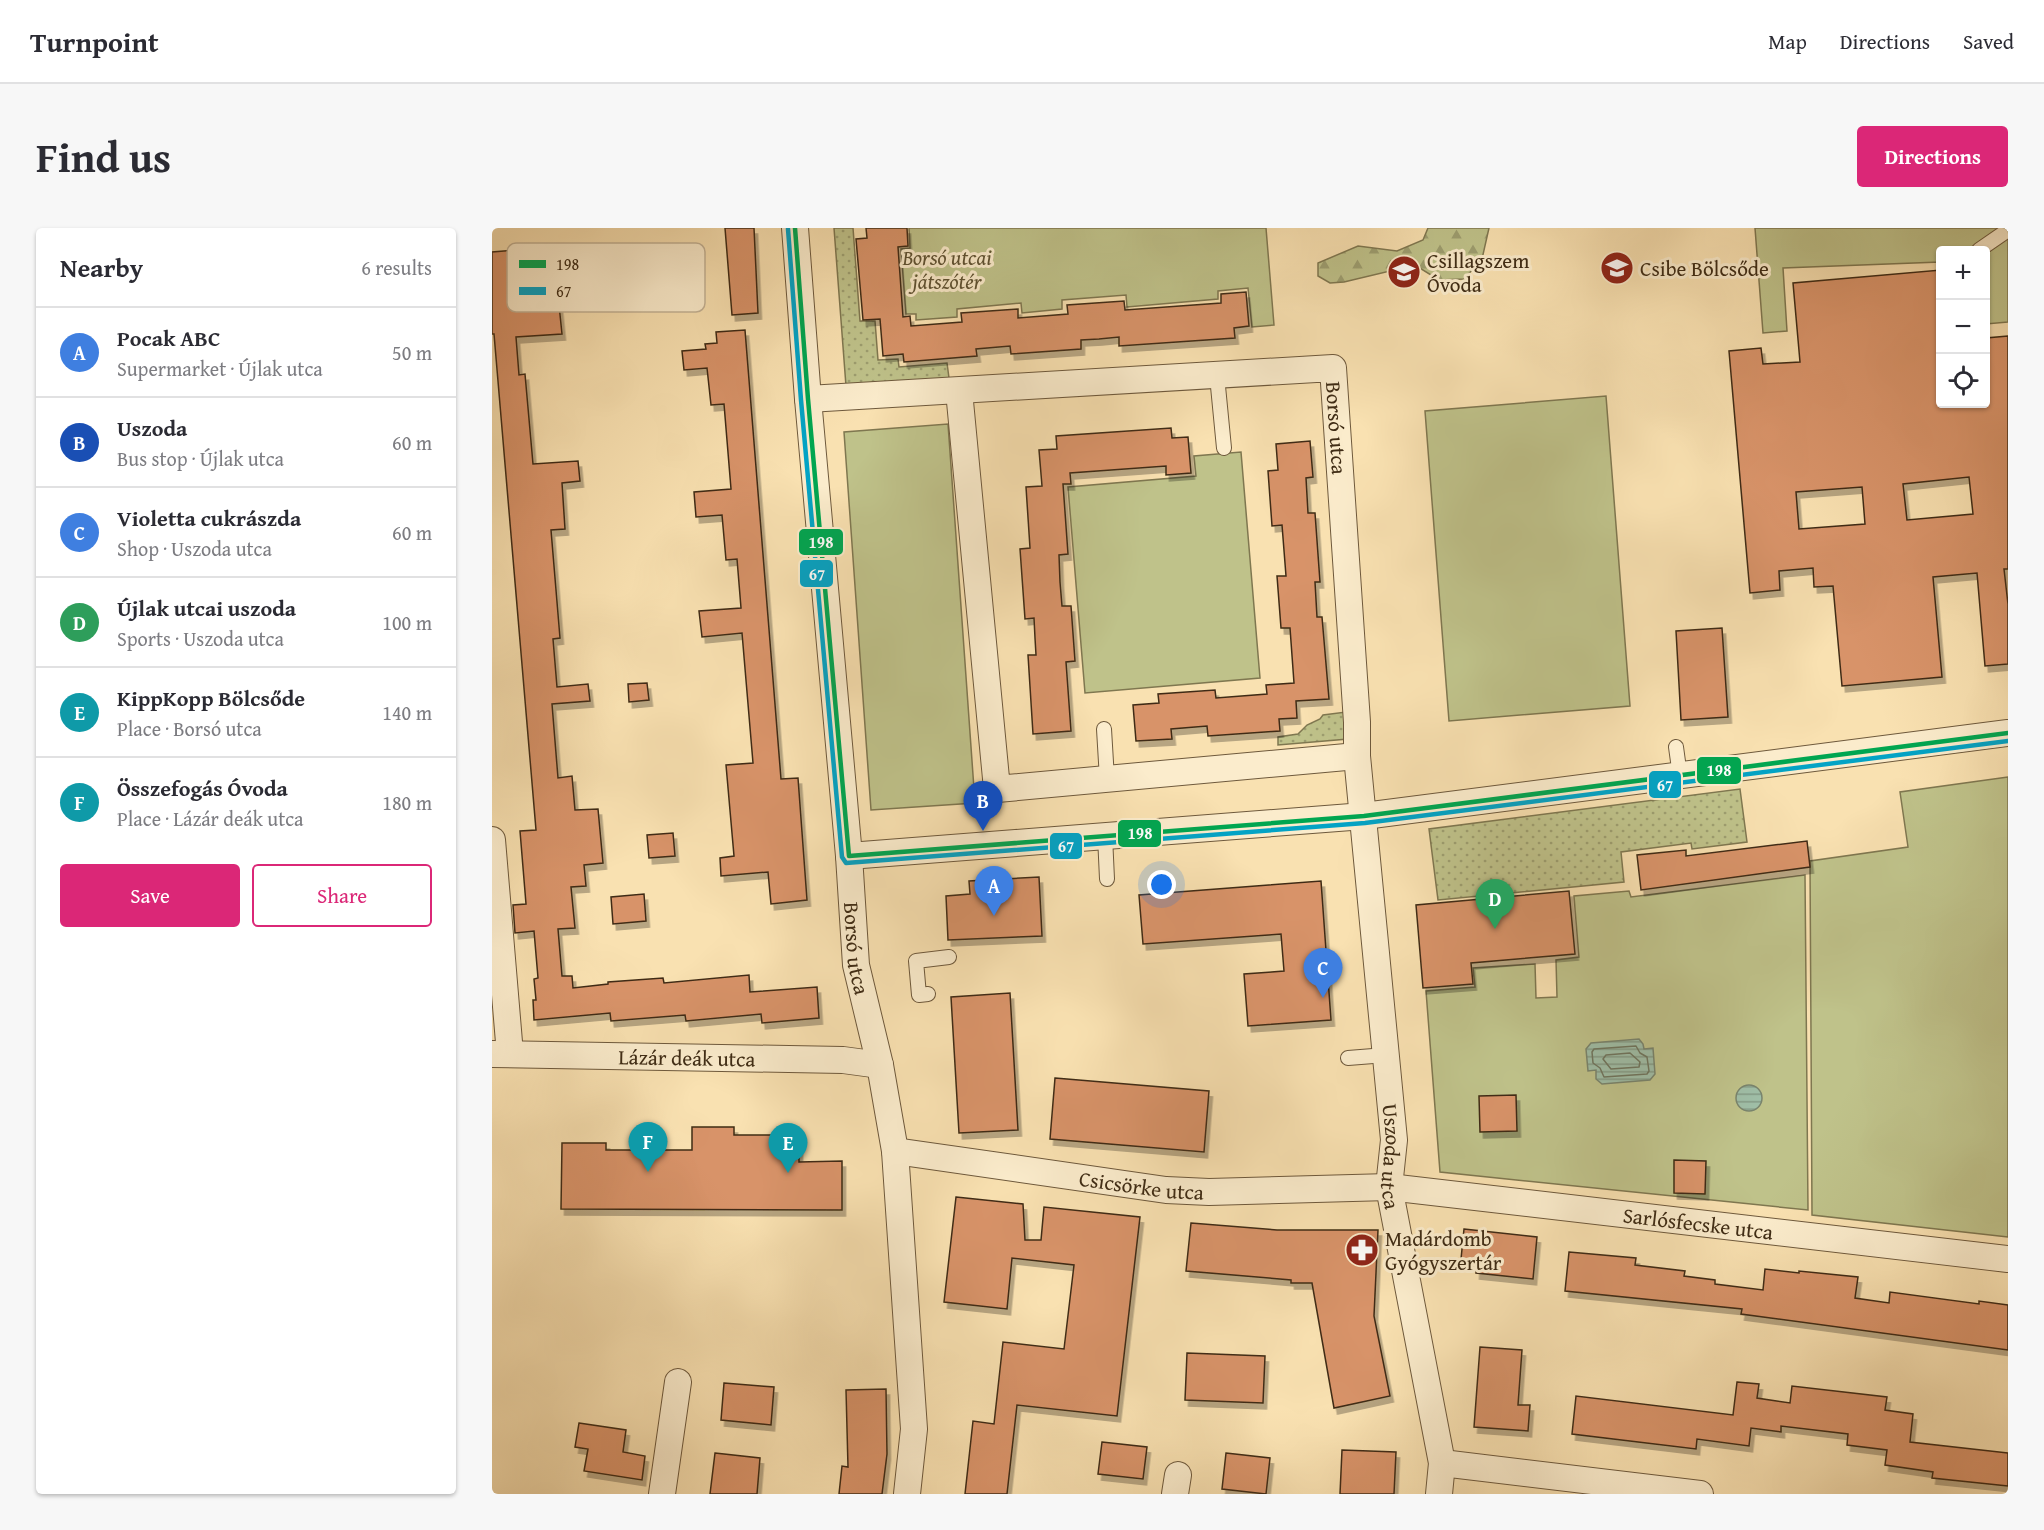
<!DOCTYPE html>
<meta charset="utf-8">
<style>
:root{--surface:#fff;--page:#f7f7f7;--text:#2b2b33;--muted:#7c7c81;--line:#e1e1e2;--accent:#db2777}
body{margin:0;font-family:"Gentium Book Plus",serif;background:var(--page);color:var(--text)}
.controls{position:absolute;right:18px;top:18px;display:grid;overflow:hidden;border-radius:6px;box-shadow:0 2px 4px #0004}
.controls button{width:54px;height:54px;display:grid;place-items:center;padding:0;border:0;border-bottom:2px solid var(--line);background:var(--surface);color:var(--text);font:30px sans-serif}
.you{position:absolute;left:670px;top:657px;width:21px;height:21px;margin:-15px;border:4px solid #fff;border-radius:50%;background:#1a73e8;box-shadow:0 0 0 9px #1a73e833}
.badge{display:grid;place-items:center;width:39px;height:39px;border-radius:50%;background:var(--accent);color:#fff;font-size:20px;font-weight:700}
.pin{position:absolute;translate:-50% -50px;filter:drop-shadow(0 2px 3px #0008)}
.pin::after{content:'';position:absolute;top:32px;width:21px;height:18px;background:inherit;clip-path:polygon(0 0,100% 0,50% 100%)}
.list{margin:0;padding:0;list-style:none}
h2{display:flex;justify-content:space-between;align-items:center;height:78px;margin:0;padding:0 24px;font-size:26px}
h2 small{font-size:20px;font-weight:400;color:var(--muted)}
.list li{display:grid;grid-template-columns:39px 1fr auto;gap:18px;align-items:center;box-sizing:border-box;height:90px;padding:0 24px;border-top:2px solid var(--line)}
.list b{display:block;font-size:22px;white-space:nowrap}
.list p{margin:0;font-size:20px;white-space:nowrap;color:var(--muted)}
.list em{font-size:20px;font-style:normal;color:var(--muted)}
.actions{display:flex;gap:12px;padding:18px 24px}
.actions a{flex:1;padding:14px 0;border:2px solid var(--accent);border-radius:6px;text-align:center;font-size:21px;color:var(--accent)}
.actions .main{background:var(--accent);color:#fff}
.icon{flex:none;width:33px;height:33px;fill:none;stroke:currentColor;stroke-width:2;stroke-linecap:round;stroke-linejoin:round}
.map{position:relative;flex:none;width:1516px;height:1266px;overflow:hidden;border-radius:6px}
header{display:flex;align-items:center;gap:36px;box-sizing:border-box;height:84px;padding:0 30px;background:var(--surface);border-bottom:2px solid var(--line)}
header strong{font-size:28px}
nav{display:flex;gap:33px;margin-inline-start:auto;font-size:21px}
.intro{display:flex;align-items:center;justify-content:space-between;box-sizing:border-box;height:144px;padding:0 36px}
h1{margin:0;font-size:42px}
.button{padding:15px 27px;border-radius:6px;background:var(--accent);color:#fff;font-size:21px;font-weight:700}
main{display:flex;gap:36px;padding:0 36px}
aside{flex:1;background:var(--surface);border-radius:6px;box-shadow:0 2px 4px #0004}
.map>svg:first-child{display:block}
.grass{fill:url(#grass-dots);stroke:#7f7750;stroke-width:1.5}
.forest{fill:url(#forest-firs);stroke:#7f7750;stroke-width:1.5}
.green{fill:#bfc28a;stroke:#7f7750;stroke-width:1.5}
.water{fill:url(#water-rules);stroke:#79846d;stroke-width:1.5}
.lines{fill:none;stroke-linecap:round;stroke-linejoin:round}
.shore{stroke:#6f755e;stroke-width:1.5}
.building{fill:#d89369;stroke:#3f2c15;stroke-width:1.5;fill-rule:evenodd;filter:url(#shadow)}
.service-casing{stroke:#6e593c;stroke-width:16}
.minor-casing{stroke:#6e593c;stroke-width:28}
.service{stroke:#fbeccc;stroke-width:14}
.minor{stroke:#fbeccc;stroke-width:26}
.bus-1-casing{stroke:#fbeccc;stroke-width:9}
.bus-2-casing{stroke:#fbeccc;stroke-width:9}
.bus-1{stroke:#00a651;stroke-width:4.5}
.bus-2{stroke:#03a3c5;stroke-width:4.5}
.labels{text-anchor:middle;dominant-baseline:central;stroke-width:6;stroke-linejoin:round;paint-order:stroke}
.park-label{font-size:21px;font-style:italic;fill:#5f5232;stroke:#fbeccc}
.poi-label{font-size:21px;fill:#3f2c15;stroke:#fbeccc;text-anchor:start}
.street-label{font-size:21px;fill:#3f2c15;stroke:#fbeccc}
.key{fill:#fbeccc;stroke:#c3b295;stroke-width:1.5}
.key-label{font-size:16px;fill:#3f2c15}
.line-badge{stroke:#fbeccc;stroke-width:2}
.badge-label{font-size:16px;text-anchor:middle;font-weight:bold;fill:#fff}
</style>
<header>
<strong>Turnpoint</strong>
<nav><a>Map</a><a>Directions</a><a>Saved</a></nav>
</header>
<div class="intro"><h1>Find us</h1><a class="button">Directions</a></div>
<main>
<aside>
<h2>Nearby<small>6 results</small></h2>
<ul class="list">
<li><span class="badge" style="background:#3f7fe0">A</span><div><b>Pocak ABC</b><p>Supermarket · Újlak utca</p></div><em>50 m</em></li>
<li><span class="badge" style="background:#1a4fb4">B</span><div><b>Uszoda</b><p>Bus stop · Újlak utca</p></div><em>60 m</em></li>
<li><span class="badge" style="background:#3f7fe0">C</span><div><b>Violetta cukrászda</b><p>Shop · Uszoda utca</p></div><em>60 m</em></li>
<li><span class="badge" style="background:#2e9e5b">D</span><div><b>Újlak utcai uszoda</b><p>Sports · Uszoda utca</p></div><em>100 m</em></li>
<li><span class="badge" style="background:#0f9aa8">E</span><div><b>KippKopp Bölcsőde</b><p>Place · Borsó utca</p></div><em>140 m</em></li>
<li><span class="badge" style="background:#0f9aa8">F</span><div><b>Összefogás Óvoda</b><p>Place · Lázár deák utca</p></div><em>180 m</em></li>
</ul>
<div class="actions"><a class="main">Save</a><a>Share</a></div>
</aside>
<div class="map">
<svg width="1516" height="1266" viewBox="0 0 1516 1266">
<defs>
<pattern id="grass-dots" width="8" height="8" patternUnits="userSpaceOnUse" patternTransform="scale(1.5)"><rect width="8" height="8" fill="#bfc28a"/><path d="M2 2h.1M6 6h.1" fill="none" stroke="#9d9e70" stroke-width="1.8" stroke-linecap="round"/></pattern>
<pattern id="forest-firs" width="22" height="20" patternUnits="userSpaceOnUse" patternTransform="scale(1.5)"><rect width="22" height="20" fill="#bfc28a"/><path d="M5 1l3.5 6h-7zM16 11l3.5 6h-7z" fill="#9d9e70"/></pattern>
<pattern id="water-rules" width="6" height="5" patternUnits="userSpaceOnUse" patternTransform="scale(1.5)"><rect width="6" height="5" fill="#9fbea7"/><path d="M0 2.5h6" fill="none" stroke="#839b87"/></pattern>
<filter id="shadow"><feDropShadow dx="3.5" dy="6" stdDeviation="0" flood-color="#0004"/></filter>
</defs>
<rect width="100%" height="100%" fill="#f9e1b1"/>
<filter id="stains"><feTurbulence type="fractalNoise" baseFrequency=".00333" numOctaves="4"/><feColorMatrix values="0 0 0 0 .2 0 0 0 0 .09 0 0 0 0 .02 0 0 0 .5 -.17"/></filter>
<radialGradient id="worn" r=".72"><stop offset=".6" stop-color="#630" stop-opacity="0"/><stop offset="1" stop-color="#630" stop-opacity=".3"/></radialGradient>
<path class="grass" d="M342,0H361L368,93H383L386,132L406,131L407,139L455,135L457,150L354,158Z
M854,484L856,511L786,517V509L806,506L815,497L828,491L831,487Z
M1248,561L1255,614L1200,621L1199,615L1129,624L1132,654L946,672L937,601Z"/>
<path class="forest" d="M936,0H997L990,31L972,51L947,52L923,37L852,54L838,55L826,48V35L866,18L905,23L931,12Z"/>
<path class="green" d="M417,0H774L782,97L760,99L756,60L726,63V71L635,79L634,67L570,72V81L530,85L529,75L465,81V89L424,92V86H414L409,21L418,20Z
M1263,0H1516V94L1494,96V22H1448V34L1291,40L1295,103L1271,105Z
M1114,168L1138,478L957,493L933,183Z
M456,196L483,575L379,582L352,204Z
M749,224L768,450L593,465L576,259L704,248L702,228Z
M1516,549V1009L1320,987L1318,633L1416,619L1408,564Z
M1313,647L1316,982L948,944L934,763L983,759L981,740L1043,736L1044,770L1065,769L1064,732L1087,729L1082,668L1137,663L1139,669Z"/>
<path class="water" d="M1147,811L1151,816L1152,821L1161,820L1163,846L1158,852L1110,856L1104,851V842L1096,843L1094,821L1099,815Z
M1244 870a13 13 0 1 1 26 0a13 13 0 1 1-26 0Z"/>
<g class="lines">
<path class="shore" d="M1144,818L1148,825L1155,829L1157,843L1155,846L1112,849L1108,840L1101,835L1100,824L1102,821Z
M1138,825L1148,834L1147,839L1119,841L1111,831L1114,827Z"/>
</g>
<path class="building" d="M233,0H262L266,85L240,87Z
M374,0H415L416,18L406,19L411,89L418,88L419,98L470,94L469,85L526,81V90L576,86L575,77L632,73L633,82L729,75V66L754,64L757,98L742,100L743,110L627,118V109L607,111L589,112V121L519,126L518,118L484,121L485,128L412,134L411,126L391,128L388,91L371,92L364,11L375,10Z
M23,22L27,67L52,65L53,79L67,77L70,106L24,109L27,147L33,146L41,236L86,233L88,253L70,255L73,301L59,302L68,410L61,411L65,459L96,456L98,473L60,476L66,550L80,548L83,582L106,581L111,635L92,637L94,658L79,659L83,700L66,701L70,748H80L81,760L116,756V754L171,750L172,755L257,747L258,764L325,759L327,790L270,795L269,786L194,793L193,787L119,793L118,785L42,792L41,772H44L42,751L46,750L42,703L23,705L21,677L34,676L28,603L44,602L2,106H0V24Z
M1449,42V176H1494V110L1516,108V341H1512L1516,376V436L1493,438L1485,345L1441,349L1450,449L1350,458L1341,358L1322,359L1321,340L1287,343L1288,362L1258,365L1237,123L1269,120L1271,136L1308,134L1301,55ZM1477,249L1481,286L1415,292L1411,256ZM1370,259L1373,296L1307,301L1304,264Z
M253,102L289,551L306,550L315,672L279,676L276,644L229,648L228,630L242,628L234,537L261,535L250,405L210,409L207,383L249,380L245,331L234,332L230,287L204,289L202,264L239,261L232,176L219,177L215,140L192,142L190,123L214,121L213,116L225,115L224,104Z
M679,200L680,210L696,209L699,245L674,247V238L578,245L579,256H571L576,326L567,327L568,354L570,378H579L583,433L574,434L579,503L541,506L536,427H544L543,410L542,390L533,391L528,321L538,320L534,259L550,258L547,222L565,221L564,208Z
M818,213L821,249L814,250L816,285H823L828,354H823L825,389H830L837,471L804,473L805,490L787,491L788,503L716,508L715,498L679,501L680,511L644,513L641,477L667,475L666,466L723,462L724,470L775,466L774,457L802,455L798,400H789L785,348H794L790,297L780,298L776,243L786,242L784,216Z
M1230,400L1236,489L1189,492L1184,403Z
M155,455L157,472L137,474L136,456Z
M181,605L183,628L157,630L155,607Z
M1315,613L1318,639L1149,662L1145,627L1194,622V628Z
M547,649L550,708L456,712L454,668L478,666L477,653Z
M829,653L839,792L756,798L752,746L792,743L789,706L651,716L647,667Z
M1077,663L1083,726L979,735L981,756L931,760L924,677Z
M152,666L154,693L121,696L119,669Z
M518,765L526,902L467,905L459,769Z
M563,850L717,863L712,924L558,911Z
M1024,867L1025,903L988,904L987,868Z
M200,899H242V907H307V934L350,933V982L69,981L70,915H114V922H200Z
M1182,932L1214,933L1213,966L1182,965Z
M464,969L531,976L533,1012H549L552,979L648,989L625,1188L525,1177L515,1266H473L481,1193L502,1196L511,1114L572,1121L582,1037L520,1030L515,1081L452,1074Z
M699,995L785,1002H886L882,1088L898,1168L842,1180L820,1055H799V1052L694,1043Z
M972,1001L1045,1009L1041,1051L984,1045L985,1032L969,1031Z
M1077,1024L1144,1030L1143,1037L1193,1043L1192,1048L1223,1052V1056L1271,1062L1273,1041L1307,1045V1043L1366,1049L1363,1070L1397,1075L1398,1064L1487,1076V1073L1516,1077V1122L1249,1086L1250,1081L1073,1063Z
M988,1119L1030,1122L1026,1177H1038L1036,1203L982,1199Z
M695,1125L773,1128L771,1175L693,1172Z
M1245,1154L1267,1156L1265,1170L1298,1175L1300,1158L1395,1169L1393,1182L1421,1186L1418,1214L1516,1225V1258L1440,1250L1441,1244L1393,1237L1395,1222L1355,1217L1356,1206L1289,1198V1204L1259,1200L1257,1218L1205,1211L1204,1221L1080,1206L1084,1168L1241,1187Z
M232,1155L282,1159L279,1197L229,1192Z
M394,1161L395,1226L390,1266H347L350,1238L356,1239L354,1162Z
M87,1195L134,1202L131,1224L153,1228L150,1252L92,1243L96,1221L83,1219Z
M610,1214L655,1219L651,1251L606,1246Z
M850,1222L904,1224L902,1266H848Z
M223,1225L268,1230L265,1266H218Z
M734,1225L778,1230L774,1266L730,1261Z"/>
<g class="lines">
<defs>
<path id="service" d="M1487,22L1516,2
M725,148L732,220
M612,501L615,551
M1184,519L1188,548
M613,608L615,651
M436,766L427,767L424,733L457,729
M856,830L894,827"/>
<g id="minor">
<path id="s1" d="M303,0L316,171L357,628L364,737L388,837L403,923L422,1201L415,1266"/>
<path d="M467,163L505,561L865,528"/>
<path id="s2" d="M316,171L841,140L865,494V528L902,912L897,959L950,1235L947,1266"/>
<path d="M0,612L18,826"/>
<path d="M357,628L872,588L1516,505"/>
<path id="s3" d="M0,826L351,832L388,837"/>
<path id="s4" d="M403,923L674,962L717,964L897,959L1516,1031"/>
<path d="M950,1235L1208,1266"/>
<path d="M170,1266L186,1154"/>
<path d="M683,1266L686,1247"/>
</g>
</defs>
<use href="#service" class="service-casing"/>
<use href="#minor" class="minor-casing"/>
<use href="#service" class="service"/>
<use href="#minor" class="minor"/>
<defs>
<path id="bus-1" d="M303,0L316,171L357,628
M357,628L872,588L1516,505"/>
<path id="bus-2" d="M296,1L309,172L350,629L354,635L873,595L1516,513"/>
</defs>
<use href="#bus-1" class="bus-1-casing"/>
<use href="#bus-2" class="bus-2-casing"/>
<use href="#bus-1" class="bus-1"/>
<use href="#bus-2" class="bus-2"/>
</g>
<defs>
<symbol id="school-disc" viewBox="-11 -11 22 22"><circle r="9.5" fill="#8f2418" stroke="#fbeccc"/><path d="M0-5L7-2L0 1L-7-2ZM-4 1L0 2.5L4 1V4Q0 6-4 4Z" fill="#fff"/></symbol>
<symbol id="pharmacy-disc" viewBox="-11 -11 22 22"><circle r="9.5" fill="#8f2418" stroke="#fbeccc"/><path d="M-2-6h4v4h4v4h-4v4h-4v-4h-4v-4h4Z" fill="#fff"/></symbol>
</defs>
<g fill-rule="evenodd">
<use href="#school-disc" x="1106" y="21" width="38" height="38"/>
<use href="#school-disc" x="893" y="25" width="38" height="38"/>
<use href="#pharmacy-disc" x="851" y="1003" width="38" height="38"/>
</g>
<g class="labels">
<g class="park-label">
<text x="455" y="29">Borsó utcai<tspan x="455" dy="24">játszótér</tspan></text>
</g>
<g class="poi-label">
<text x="935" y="32">Csillagszem<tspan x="935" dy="24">Óvoda</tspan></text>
<text x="1148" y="40">Csibe Bölcsőde</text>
<text x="893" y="1010">Madárdomb<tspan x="893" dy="24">Gyógyszertár</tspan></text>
</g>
<g class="street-label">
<text stroke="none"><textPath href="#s2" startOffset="586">Borsó utca</textPath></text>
<text stroke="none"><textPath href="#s1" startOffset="723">Borsó utca</textPath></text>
<text stroke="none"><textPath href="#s3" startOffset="195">Lázár deák utca</textPath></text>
<text stroke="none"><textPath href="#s2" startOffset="1317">Uszoda utca</textPath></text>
<text stroke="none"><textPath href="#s4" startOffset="249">Csicsörke utca</textPath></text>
<text stroke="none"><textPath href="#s4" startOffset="808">Sarlósfecske utca</textPath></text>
</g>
</g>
<rect x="15" y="15" width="198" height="69" rx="9" class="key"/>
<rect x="27" y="32" width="27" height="8" fill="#00a651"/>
<rect x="27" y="59" width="27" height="8" fill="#03a3c5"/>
<g class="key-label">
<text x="64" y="42">198</text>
<text x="64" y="69">67</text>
</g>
<g class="line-badge">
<rect x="306" y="300" width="46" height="28" rx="6" fill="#00a651"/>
<rect x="307" y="331" width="35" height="29" rx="6" fill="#03a3c5"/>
<rect x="1204" y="528" width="46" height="29" rx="6" fill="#00a651"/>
<rect x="1156" y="542" width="34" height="29" rx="6" fill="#03a3c5"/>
<rect x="625" y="591" width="45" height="29" rx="6" fill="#00a651"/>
<rect x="557" y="604" width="34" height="28" rx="6" fill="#03a3c5"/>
</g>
<g class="badge-label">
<text x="329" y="320">198</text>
<text x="325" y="352">67</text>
<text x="1227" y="548">198</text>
<text x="1173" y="563">67</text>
<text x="648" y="611">198</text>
<text x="574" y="624">67</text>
</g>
<rect width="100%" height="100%" filter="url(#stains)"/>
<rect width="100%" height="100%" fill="url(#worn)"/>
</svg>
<div class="controls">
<button>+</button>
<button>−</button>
<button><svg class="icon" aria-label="locate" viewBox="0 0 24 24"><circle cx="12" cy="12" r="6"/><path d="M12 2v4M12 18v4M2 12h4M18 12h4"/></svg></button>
</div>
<div class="you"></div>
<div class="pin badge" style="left:502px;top:688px;background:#3f7fe0">A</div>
<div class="pin badge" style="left:491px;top:603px;background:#1a4fb4">B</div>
<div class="pin badge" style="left:831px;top:770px;background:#3f7fe0">C</div>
<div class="pin badge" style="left:1003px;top:701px;background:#2e9e5b">D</div>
<div class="pin badge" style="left:296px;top:945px;background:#0f9aa8">E</div>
<div class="pin badge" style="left:156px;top:944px;background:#0f9aa8">F</div>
</div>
</main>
